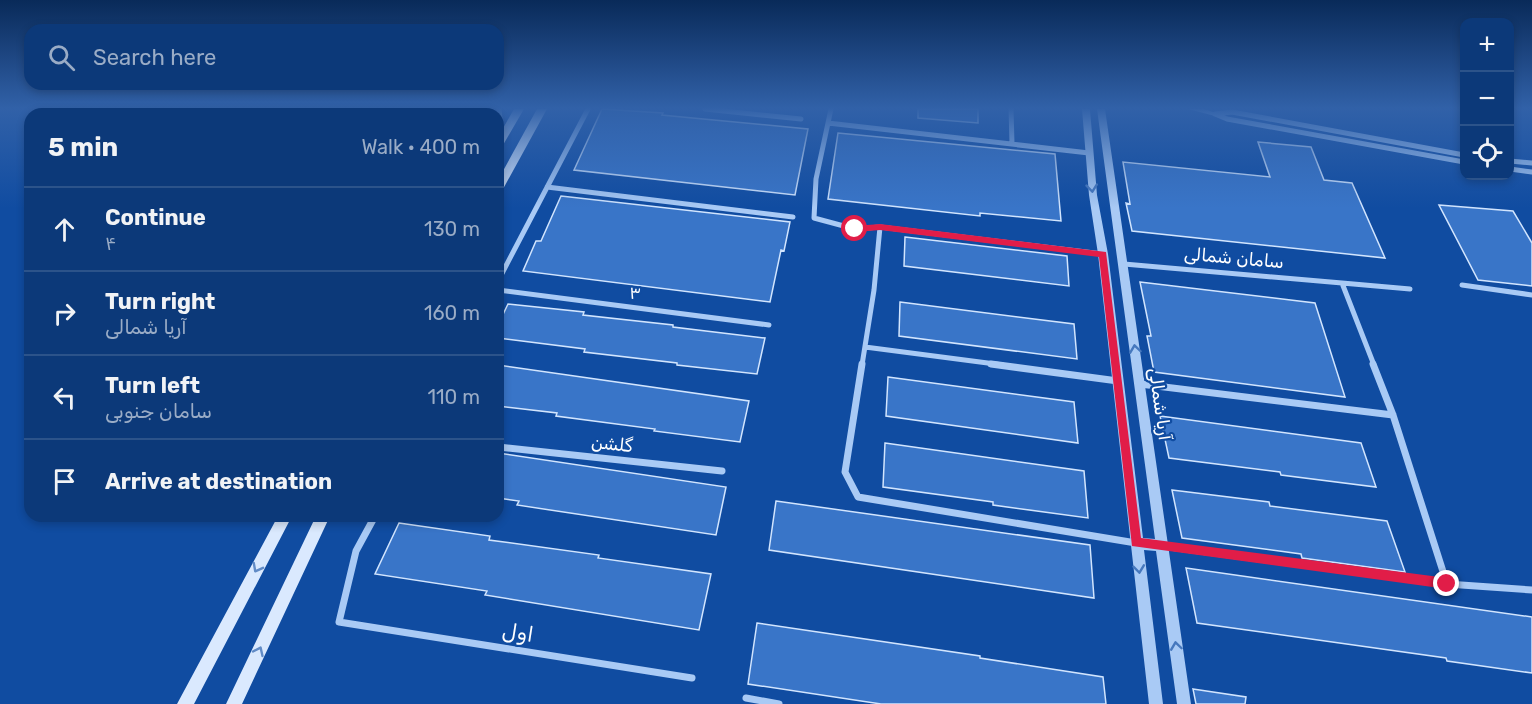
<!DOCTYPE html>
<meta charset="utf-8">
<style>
:root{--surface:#0c3979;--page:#15407e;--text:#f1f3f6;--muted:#9aacc6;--line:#2c538a}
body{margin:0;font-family:Rubik,"Noto Naskh Arabic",sans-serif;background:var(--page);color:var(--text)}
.controls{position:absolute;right:18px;top:18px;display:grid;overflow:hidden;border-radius:12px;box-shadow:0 3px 9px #0003}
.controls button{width:54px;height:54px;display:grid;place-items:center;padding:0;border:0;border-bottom:2px solid var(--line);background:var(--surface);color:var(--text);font:30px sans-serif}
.stop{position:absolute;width:18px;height:18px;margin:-14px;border:4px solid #e11d48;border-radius:50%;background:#fff}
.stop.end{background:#e11d48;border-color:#fff;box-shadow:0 2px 6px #0008}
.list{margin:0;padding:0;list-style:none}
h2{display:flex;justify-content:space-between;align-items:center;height:78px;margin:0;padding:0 24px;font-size:26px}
h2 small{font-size:20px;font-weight:400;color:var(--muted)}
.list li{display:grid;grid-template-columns:39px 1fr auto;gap:18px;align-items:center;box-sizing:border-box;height:84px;padding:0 24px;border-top:2px solid var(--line)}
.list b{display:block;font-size:22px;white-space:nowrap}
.list p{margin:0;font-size:20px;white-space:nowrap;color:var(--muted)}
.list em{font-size:20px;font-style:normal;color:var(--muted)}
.icon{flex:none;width:33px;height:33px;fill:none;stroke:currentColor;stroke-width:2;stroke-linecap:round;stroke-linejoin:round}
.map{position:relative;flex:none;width:1532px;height:704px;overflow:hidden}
.search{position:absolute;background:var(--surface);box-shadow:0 3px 9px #0003;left:24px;top:24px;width:480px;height:66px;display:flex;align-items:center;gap:15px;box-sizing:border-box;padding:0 21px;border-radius:18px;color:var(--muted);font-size:22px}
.panel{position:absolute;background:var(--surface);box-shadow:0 3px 9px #0003;left:24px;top:108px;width:480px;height:414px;border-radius:18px}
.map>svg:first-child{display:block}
.building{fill:#3975c8;stroke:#d2e5fe;stroke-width:1.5}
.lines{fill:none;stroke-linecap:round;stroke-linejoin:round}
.minor-far1{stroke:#a9caf5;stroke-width:5}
.minor{stroke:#a9caf5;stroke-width:7}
.tertiary{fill:#a9caf5;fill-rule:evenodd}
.secondary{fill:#dae9fe;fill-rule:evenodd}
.oneway{stroke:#4678be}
.oneway2{stroke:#618bc6}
.route{fill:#e11d48}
.labels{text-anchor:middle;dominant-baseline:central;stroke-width:4.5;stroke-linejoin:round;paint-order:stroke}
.street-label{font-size:18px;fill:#fff;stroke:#104ca1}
.near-street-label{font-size:21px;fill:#fff;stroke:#104ca1}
</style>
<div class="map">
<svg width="1532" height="704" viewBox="0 0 1532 704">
<rect width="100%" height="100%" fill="#104ca1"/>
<path class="building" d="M602,109L663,113L662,115L808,129L795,195L574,170Z
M918,109H978V123L918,118Z
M838,133L1055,154L1061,221L980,213V216L828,199Z
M1258,142L1311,147L1324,180L1352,183L1385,258L1132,231L1126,203L1130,204L1123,162L1270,177Z
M561,196L790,222L784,251L781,250L770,302L523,271L536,241H541Z
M1439,205L1513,211L1532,243V286L1478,280Z
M905,237L1067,256L1069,286L904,266Z
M1140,282L1315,303L1345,397L1154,372L1147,336H1151Z
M900,302L1074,324L1077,359L899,336Z
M508,304L584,312L583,315L673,325V327L765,338L757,374L677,365V363L584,352L585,349L498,338V325Z
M498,365L749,401L740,442L654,431L655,429L556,416L557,413L498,406Z
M888,377L1074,402L1078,443L886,416Z
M1160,416L1361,443L1376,487L1281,475L1280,472L1169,458Z
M885,443L1084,471L1088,518L993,505V502L883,487Z
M498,453L726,487L716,535L517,505L519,501L498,498Z
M1172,490L1269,502L1270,506L1387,521L1405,572L1302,558L1301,554L1182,538Z
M776,501L1090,545L1094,598L769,550Z
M399,523L490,536L489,540L599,555L598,558L711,574L699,630L485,595L487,591L375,574Z
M1186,568L1532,617V673L1447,661L1446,658L1197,623Z
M757,623L980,656V658L1103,677L1106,704H881L748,684Z
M1193,689L1246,697L1245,704H1196Z"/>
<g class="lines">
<path class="minor-far1" d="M499,109L502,138
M705,109L801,119
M831,109L816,179L814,218L855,229L880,227L874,290L862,365
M1011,109L1012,143
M447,114L451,109
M1215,114L1227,119L1464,162
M1215,114L1232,112L1464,155
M828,123L1089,153
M1510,161L1532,163
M1510,169L1532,172
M547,187L793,217
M880,227L1103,254
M1124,264L1342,283
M498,281L588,109
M1462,285L1532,295
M498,290L769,325
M865,347L1003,365
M1374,365L1342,283L1410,289"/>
<path class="minor" d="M862,364L845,472L858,497L1136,543
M991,364L1118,381
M1373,364L1393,415L1447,584L1532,590
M1140,384L1393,415
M498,447L722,471
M375,516L356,551L339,622L692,678
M1162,546L1447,584
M746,698L779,704"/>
<path class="tertiary" d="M1082,109H1090L1097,195L1108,254L1143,538L1155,539L1097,109H1105L1191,704H1177L1156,551L1144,550L1163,704H1149L1098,254L1089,195Z
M1188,109H1204L1219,114L1215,116Z"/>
<path class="secondary" d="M514,109H524L503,145L498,148V137Z
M537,109H547L503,189L498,192V180Z
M278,516H292L194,704H177Z
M316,516H330L242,704H226Z"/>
</g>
<defs><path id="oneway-chevron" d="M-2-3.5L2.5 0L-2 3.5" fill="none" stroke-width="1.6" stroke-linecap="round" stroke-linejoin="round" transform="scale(1.5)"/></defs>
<g class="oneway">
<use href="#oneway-chevron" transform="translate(1092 188) rotate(84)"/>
<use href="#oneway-chevron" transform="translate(1135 349) rotate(-98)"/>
<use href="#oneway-chevron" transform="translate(1139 569) rotate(83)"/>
<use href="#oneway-chevron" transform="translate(1176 646) rotate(-98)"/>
</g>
<g class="oneway2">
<use href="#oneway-chevron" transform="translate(257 568) rotate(118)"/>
<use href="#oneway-chevron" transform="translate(259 651) rotate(-65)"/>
</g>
<linearGradient id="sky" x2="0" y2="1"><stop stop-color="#092a59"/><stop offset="0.52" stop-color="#3161a8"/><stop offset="1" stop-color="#3161a8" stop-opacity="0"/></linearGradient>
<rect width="1532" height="208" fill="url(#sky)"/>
<path class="route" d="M880,224L1106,252L1141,538L1447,578L1453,584L1451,588L1447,589L1132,546L1099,257L880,230L855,232L850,229L855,226Z"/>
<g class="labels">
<g class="street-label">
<text transform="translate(1234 258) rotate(5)">سامان شمالی</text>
<text transform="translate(635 293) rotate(7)">۳</text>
<text transform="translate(1160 404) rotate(82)">آریا شمالی</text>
<text transform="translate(612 444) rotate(6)">گلشن</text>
</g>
<g class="near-street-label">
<text transform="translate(518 632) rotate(9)">اول</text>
</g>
</g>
</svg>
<div class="controls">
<button>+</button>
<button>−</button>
<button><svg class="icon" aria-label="locate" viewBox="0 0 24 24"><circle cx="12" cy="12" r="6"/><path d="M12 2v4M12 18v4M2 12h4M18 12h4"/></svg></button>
</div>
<div class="stop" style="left:855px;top:229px"></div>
<div class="stop end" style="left:1447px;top:584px"></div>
<div class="search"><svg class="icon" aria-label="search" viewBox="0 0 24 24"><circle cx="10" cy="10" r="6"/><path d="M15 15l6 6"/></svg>Search here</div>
<section class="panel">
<h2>5 min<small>Walk · 400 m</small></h2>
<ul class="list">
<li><svg class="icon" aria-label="ahead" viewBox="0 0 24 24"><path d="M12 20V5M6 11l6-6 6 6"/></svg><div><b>Continue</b><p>۴</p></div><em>130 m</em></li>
<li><svg class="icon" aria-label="right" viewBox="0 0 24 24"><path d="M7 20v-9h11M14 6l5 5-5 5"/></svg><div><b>Turn right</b><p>آریا شمالی</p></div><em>160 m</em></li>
<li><svg class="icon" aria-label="left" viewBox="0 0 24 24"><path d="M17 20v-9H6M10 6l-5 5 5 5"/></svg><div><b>Turn left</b><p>سامان جنوبی</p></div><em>110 m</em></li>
<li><svg class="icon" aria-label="arrive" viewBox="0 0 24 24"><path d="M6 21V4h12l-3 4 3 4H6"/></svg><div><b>Arrive at destination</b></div></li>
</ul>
</section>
</div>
